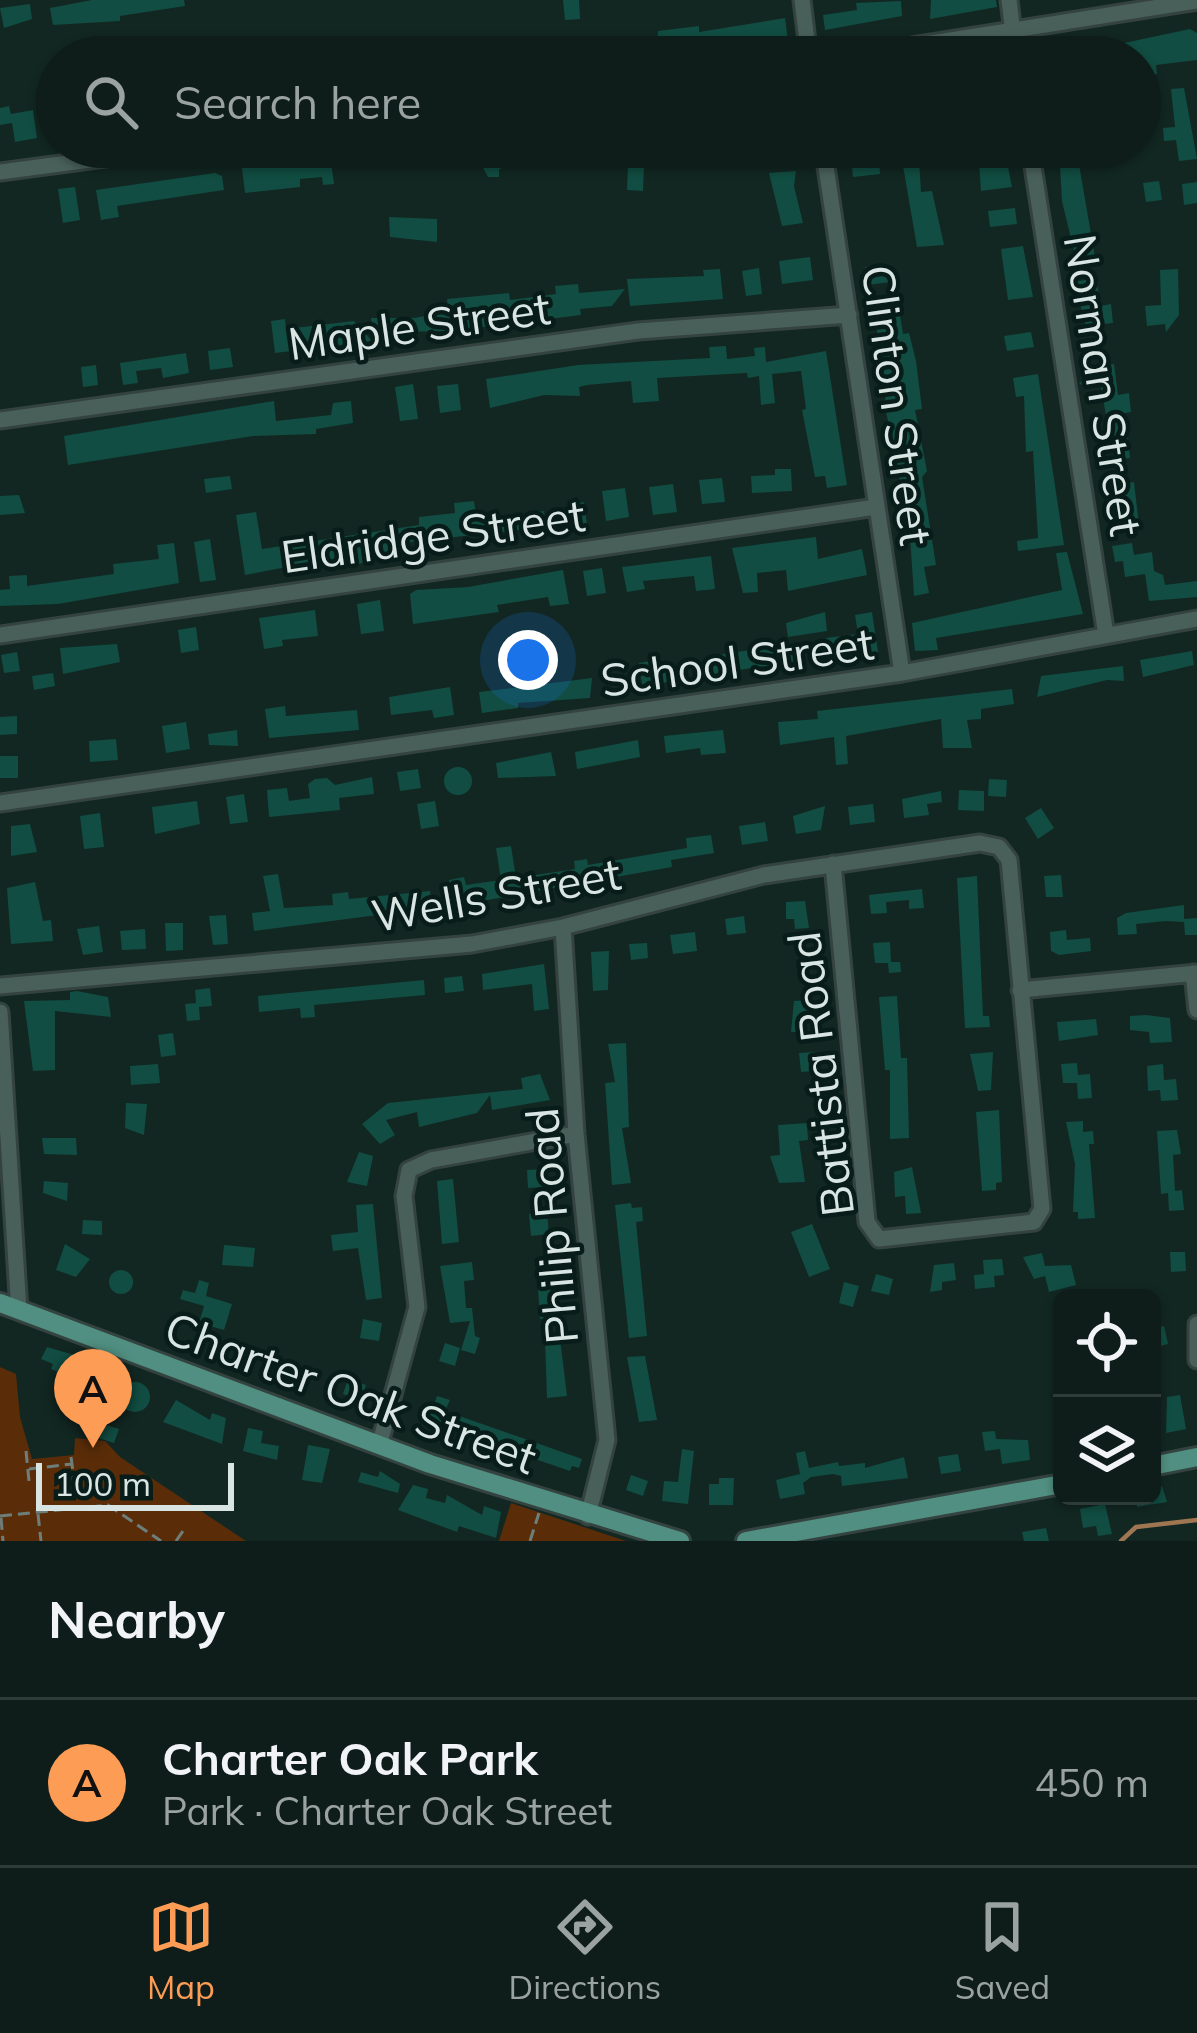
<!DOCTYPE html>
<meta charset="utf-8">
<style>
:root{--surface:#0e1d1a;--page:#172623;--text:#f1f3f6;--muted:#9ba2a2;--line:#2e3b39;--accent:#fd9c55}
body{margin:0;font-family:Mulish,sans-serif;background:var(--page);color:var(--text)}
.controls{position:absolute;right:36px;bottom:36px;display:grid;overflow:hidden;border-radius:18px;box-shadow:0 3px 9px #0004}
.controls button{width:108px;height:108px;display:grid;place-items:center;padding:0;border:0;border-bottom:3px solid var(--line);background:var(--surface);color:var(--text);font:60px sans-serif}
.scale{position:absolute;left:36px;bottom:30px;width:198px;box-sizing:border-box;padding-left:12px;border:6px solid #d8e5e2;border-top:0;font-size:33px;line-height:42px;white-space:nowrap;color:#d8e5e2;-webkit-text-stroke:9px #081d19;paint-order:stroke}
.you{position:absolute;left:528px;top:660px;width:42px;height:42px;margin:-30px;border:9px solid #fff;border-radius:50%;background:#1a73e8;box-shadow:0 0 0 18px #1a73e833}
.badge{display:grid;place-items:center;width:78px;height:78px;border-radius:50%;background:var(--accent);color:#111;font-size:39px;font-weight:700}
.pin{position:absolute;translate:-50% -99px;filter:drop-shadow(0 3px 6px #0008)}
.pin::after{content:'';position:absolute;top:63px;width:42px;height:36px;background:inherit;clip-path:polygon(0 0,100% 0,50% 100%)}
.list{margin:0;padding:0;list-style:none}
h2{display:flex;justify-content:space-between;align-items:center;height:156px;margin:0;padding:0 48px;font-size:51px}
h2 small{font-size:39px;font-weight:400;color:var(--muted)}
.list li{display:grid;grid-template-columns:78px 1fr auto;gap:36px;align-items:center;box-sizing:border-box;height:168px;padding:0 48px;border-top:3px solid var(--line)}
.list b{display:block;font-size:45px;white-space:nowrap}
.list p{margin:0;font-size:39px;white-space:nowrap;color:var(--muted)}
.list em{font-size:39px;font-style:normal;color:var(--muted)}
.icon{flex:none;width:66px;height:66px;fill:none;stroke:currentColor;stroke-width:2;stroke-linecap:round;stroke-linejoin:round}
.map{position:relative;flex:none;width:1197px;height:1541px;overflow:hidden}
.search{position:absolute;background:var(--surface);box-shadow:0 3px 9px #0004;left:36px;right:36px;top:36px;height:132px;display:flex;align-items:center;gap:30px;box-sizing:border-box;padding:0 42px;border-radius:66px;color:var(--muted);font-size:45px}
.sheet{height:324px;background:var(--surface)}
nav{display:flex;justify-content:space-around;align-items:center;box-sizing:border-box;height:168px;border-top:3px solid var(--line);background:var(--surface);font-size:33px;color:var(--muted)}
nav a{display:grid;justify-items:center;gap:6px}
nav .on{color:var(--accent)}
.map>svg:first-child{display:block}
.green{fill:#5a2d08}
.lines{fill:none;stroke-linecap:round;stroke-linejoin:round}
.stream{stroke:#9f7652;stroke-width:4.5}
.building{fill:#114d42}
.minor-casing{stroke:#34433f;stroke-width:21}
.major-casing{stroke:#34433f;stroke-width:24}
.path{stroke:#6e7f7b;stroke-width:3;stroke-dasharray:12 6;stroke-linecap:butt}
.minor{stroke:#49605a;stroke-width:15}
.major{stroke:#508f81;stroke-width:18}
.labels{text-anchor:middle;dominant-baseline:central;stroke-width:9;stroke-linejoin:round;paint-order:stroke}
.street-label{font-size:45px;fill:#d8e5e2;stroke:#081d19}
</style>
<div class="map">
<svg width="1197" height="1541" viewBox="0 0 1197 1541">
<rect width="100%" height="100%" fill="#122722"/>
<path class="green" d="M0,1367L16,1374L20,1417L32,1459L74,1455L75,1438L105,1441L120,1457L246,1541H0Z
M511,1503L626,1541H499Z"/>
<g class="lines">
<path class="stream" d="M1121,1541L1136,1527L1197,1520"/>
</g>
<path class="building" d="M92,0H184L185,6L120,16V21L53,25L50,8Z
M563,0H579L580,19L565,20Z
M931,0H996L997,7L930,19Z
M901,1L902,16L825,30L823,15L857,10L856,3Z
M30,4L32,19L4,28L0,8Z
M785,18L788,42L656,57L658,31L699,26V32Z
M1190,29L1197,33V60L1156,65L1157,74L1140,77V57H1093L1109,38L1110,46Z
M559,46L560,57H528L527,50Z
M600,46V50L628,46L630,57H585L584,47Z
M1184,88L1197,159L1179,161L1176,140L1164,141L1163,128L1175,127L1171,89Z
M9,106L11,114L33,110L37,138L15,142L12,123L0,125V108Z
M445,147H540L542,161L510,165L499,169V177H488L481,164L447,163Z
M850,147L878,148L880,174L853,177Z
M978,147H1004L1012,187L981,191Z
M1059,147H1076L1095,257L1078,259L1073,247L1062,201Z
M330,154L334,184L323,185L322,177L300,179V187L245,193L242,168Z
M919,159L921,192L932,191L944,245L917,247L902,160Z
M628,166H644L643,191L627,190Z
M796,171L794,186L803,223L782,226L769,173Z
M215,173L222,176L224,190L117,206L119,217L101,220L96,190Z
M1159,181L1162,200L1146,202L1143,183Z
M1197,182V203L1184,205L1182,184Z
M75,187L80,220L63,223L58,189Z
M1015,208L1017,224L990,227L988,211Z
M389,217L437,219V242L390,237Z
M1023,246L1033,297L1008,300L1001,249Z
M810,257L813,280L782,284L779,261Z
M887,264L890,282L868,285L865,267Z
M759,268L762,294L746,296L742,271Z
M720,269L723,299L630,306L627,279L704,276L703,270Z
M1178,269L1179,315L1166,332L1165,324L1147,326L1145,306L1161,305L1160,270Z
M1096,278L1101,306L1111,304L1113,323L1086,326L1074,282Z
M578,284L579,293L625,289L612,306L580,309L581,315L450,331L395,332L396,338L374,341L371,318H414L448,312L447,299L509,293L510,300L556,294L555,286Z
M898,302L903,334L909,333L916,361L922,409L915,410L927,471L922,477L936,565L924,567L929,593L914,596L910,536L904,533L899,472L886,412L883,353L870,306Z
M285,319L286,329L354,321L372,341L275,353L271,321Z
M1031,332L1034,347L1007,351L1004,336Z
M726,346L727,359L755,356L754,348L765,347L766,362L826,351L847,485L827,488L825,476L815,477L802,410L806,409L801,371L772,374L775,403L761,405L759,376L748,378L747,373L657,378L659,401L633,403L631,381L587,385L579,387L580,396L544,395L490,408L486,379L578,365L710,358L709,347Z
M230,348L233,367L210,370L208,351Z
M186,353L189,373L163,378L161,368L136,371L138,383L123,385L120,363Z
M1114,364L1118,395L1129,393L1131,412L1125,413L1130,458L1114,460L1101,387L1079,384L1094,367Z
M96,365L98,385L83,387L81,367Z
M1038,374L1064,545L1018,551L1017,541L1038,538L1033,451L1026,452L1024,396L1016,397L1013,378Z
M413,384L418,419L400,421L395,387Z
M458,384L461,410L440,413L437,386Z
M274,401L276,421L331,415L333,403L351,401L353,423L316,429V434L253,436L68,465L64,436Z
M775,469H791L792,491L752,493L751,476L775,475Z
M230,476L232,489L206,493L204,479Z
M722,478L725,502L702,504L699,480Z
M1134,482L1139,525H1131V535L1111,529L1105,487Z
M673,484L677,512L653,515L649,487Z
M625,488L629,517L606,521L602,491Z
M19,495L25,513L0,515V496Z
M474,501L477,521L544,511L546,527L409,542L410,550L377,553L378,559L351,566L331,569L329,559L245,575L236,515L256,512L262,549L419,525V517L455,513L454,503Z
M584,502L587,525L572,528L568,505Z
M816,537L818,559L862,549L867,575L788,591L786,570L757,573L758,592L743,593L732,548Z
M210,539L216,580L200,582L194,542Z
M174,543L179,583L58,604L0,606V590L10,589L9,576L27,575V586L114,574L113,564L159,559L157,545Z
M1132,543L1134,555L1152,552L1154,571L1163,575L1165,585L1197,581V597L1149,601L1145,574L1125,577L1123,561L1115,562L1112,546Z
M1067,552L1083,614L936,638L938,650L915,651L912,623L1062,590L1056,553Z
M711,556L715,589L696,591L694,576L643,581L645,589L627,592L622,567Z
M602,568L606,593L587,596L583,571Z
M563,570L569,604L550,606L548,597L497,605L499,612L413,624L410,594L416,590L468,587Z
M380,600L384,631L361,634L357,604Z
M315,610L318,636L282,640L283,646L264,649L259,618Z
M825,612L827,631L788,637L786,623Z
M872,612L878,652L828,655L826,638L858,634L855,615Z
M196,627L199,650L181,653L178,630Z
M794,643L796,661L708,675L706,657Z
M117,644L120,662L63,674L60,648Z
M1192,651L1194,665L1143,677L1140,660Z
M17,652L20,671L4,673L1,655Z
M657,660L658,669L673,667L675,679L643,690L639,663Z
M1123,666L1124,681L1107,680L1037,697L1041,676Z
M53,673L55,686L34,690L32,676Z
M592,678L590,698L518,703V708L482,713L479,692Z
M450,687L454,715L434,718L432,710L391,715L389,697Z
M1012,689L1014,704L981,709V719L967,720L972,748H943L941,719L846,736L848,764L836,765L834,737L780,745L778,722L818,719L817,711Z
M285,706L286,716L357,710L359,730L269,738L265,709Z
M17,716V734L0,735V717Z
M186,722L190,749L166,753L162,726Z
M237,730L238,746L209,745L208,734Z
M723,730L726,753L701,755L700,748L666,753L664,736Z
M116,739L118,760L90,762L89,741Z
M638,740L640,757L577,769L575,752Z
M551,752L556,776L498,778L496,763Z
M0,756H18V778H0Z
M444 781a14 14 0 1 1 28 0a14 14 0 1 1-28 0Z
M418,769L421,788L400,791L397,772Z
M372,777L374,794L339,798L340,810L269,817L267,790L287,788L289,801L310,798L308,784L315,779L327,778L335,785Z
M989,779L1007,780L1006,797L988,796Z
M959,790L984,791V811L958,810Z
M941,791L942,802L927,804L929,815L904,818L902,799Z
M244,794L248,822L230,824L226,797Z
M197,801L200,824L155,834L152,807Z
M435,801L439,826L421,829L417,804Z
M873,804L875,822L850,825L848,807Z
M825,806L821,830L796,834L793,816Z
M1041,808L1054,828L1038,839L1025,818Z
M100,813L104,847L84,849L80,816Z
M765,822L768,841L742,845L739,826Z
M30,824L37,852L11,856V826Z
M711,835L714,853L671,860L672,867L454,906L449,880L464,877L466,885L501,880L496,848L511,846L516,878L575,869L574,861L587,859L588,865L687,848L686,838Z
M278,874L284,908L333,905L332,894L348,892L349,899L430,891L432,908L254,931L252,913L270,911L263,876Z
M1061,875L1063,897H1046L1044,876Z
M977,876L983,1016H989L990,1027L965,1028L957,878Z
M35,882L43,921L51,920L53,941L11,944L7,888Z
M922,889L924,908L909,909V900L886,902L887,913L871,914L869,895Z
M805,901L809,928L795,929L794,919H786V902Z
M1184,905V919L1197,918V935H1185L1184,922L1166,921L1136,924L1137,934L1118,935L1117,918L1126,913Z
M226,915L228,944L213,945L209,916Z
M744,916L746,933L727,935L725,919Z
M165,923H183V950L166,951Z
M99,926L103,952L83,955L77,929Z
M145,929L146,949L122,950L120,931Z
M1066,930L1067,940L1090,938L1091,951L1059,955L1051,951L1050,932Z
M695,932L697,951L673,954L670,935Z
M890,942L891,962H900L901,972L889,973L888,963H875L873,943Z
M647,943L648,958L631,960L629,944Z
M609,951L608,990L593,991L591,952Z
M544,964L549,1009L534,1011L532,984L483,990L482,974Z
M462,976L464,991L445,993L444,978Z
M424,980L425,995L314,1005L315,1017L301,1018L300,1008L259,1012L258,996Z
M210,988L212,1006L199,1007L200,1020L187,1021L185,1004L196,1003L195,990Z
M77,991L108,997L111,1017L55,1011V1070L33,1071L24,1001L70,1000V992Z
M897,996L901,1058H907L909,1138L890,1139V1070H885L879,997Z
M811,1000L812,1018H801L802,1032H791L794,1001Z
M1146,1015L1170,1018L1172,1042L1150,1043L1149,1032L1130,1030V1016Z
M1096,1019L1098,1035L1059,1041L1057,1022Z
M173,1033L176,1055L161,1057L158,1035Z
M626,1043L629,1127L622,1128L631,1183L612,1185L605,1083L615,1082L608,1044Z
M815,1052L816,1071L801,1072L799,1053Z
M993,1052L991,1090L978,1091L970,1054Z
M1077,1063L1078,1075L1090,1074L1092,1098L1078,1099L1077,1083H1063L1061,1064Z
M158,1064L160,1083L131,1085L130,1066Z
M1163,1064L1164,1080L1176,1079L1178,1100L1161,1101L1160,1090L1148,1091L1147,1066Z
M540,1074L550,1100L492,1110L490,1095L477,1113L419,1127L417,1112L386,1120L395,1135L380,1144L362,1124L388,1103L523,1089L521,1078Z
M126,1103L147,1104L144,1135L125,1128Z
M999,1110L1002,1182L996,1183V1190L982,1191L976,1112Z
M1083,1121V1132L1093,1131L1094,1144H1089L1095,1218L1078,1219V1212H1073L1075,1164L1066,1122Z
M807,1123L808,1140L799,1141L805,1182L779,1183L770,1156L780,1155L778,1125Z
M1177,1130L1181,1154L1173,1155L1175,1191L1182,1190L1184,1210L1169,1211L1168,1193L1161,1194L1157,1131Z
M42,1138H76L77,1155L44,1154Z
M359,1152L373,1156L367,1186L347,1182Z
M912,1167L921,1213L906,1214L905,1196L895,1197L894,1172Z
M543,1169L545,1187L528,1188L527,1170Z
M453,1179L459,1242L442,1244L437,1181Z
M44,1181L68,1183L67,1201L43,1193Z
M631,1203L632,1208L642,1207L643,1221L636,1222L647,1336L629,1338L615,1205Z
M373,1204L382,1298L366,1300L358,1248L333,1251L331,1235L358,1232L356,1205Z
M547,1212L549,1234L531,1236L529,1214Z
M83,1220L102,1221V1235L82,1234Z
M812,1224L830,1269L809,1277L791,1232Z
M65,1244L90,1259L76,1277L56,1270Z
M224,1245L255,1248L253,1267L222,1265Z
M1170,1252H1185L1186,1271L1171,1272Z
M1042,1253L1045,1266L1071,1265L1076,1285L1049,1292L1045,1276L1034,1279L1023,1257Z
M553,1257L558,1316L540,1319L536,1259Z
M1002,1259L1004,1275L994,1276L995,1287L975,1289L974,1275L984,1274L983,1260Z
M472,1262L474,1280L464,1281L466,1308H472L475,1336L480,1338L475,1354L461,1350L470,1321L450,1323L440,1266Z
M954,1263L956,1280L942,1282V1290L930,1292L934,1265Z
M109 1282a12 12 0 1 1 24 0a12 12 0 1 1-24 0Z
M876,1274L893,1279L889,1295L871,1291Z
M199,1280L209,1283L206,1296L232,1304L224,1330L199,1323L204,1306L180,1299L183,1290L195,1293Z
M844,1282L859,1286L853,1307L839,1303Z
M363,1319L382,1323L379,1341L360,1338Z
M1164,1326L1168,1344L1152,1348V1328Z
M560,1338L567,1396L547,1398L545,1340Z
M445,1343L460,1348L455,1366L439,1361Z
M47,1347L105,1364L94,1386L51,1369L53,1364L41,1359Z
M645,1356L657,1420L639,1422L627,1357Z
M348,1379L366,1385L361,1400L343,1394Z
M120 1397a15 15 0 1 1 30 0a15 15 0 1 1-30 0Z
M1180,1395L1186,1429L1166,1433L1167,1397Z
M437,1396L450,1400L445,1411L582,1459L579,1468L572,1466L570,1471L419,1419L424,1405L433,1408Z
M176,1400L210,1420L212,1413L226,1418L222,1444L163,1422Z
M90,1420L119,1429L114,1443L86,1434Z
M248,1428L263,1431L261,1443L279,1446L277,1460L243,1451Z
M995,1431L996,1439L1028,1440L1030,1460L1002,1464L1000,1449L985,1451L982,1432Z
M308,1445L330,1449L322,1483L302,1480Z
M682,1449L694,1451L688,1504L662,1501L664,1481L678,1482Z
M805,1451L809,1468L838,1462L839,1466L865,1463V1468L904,1457L908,1478L842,1486L841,1476L833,1474L811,1477L803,1483L805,1494L780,1499L776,1480L800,1474L796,1453Z
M958,1454L961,1471L941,1474L938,1457Z
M380,1471L400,1484L398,1493L358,1482L361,1472L378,1477Z
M631,1475L648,1481L643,1496L626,1490Z
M719,1478H734L733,1505H709V1484H719Z
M413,1485L428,1489L426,1498L445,1503L447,1495L482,1515L484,1506L501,1512L496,1538L459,1526L457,1532L398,1510Z
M1162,1486L1167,1502L1137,1507L1135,1497L1152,1496V1488Z
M1105,1504L1112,1534L1098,1536L1096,1526L1083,1528L1080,1509Z
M1046,1528L1049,1541H1024L1022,1532Z"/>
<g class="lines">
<defs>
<path id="minor" d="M802,0L809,57
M1009,0L1016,57
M842,57L1197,1
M823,147L902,673
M1030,147L1106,635
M0,172L187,147
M0,420L638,331L849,315
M0,635L876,507
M0,803L902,673L1197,619
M563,927L576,1134L607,1440L588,1516
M1193,973L1197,1010
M0,986L472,944L563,927L764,875L980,843L999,847L1009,860L1042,1209L1034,1222L879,1239L867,1222L833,864
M1020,990L1197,973
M0,1012L19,1311
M1197,1324V1360
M379,1446L417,1307L404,1196L409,1170L431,1160L576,1134"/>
<path id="major" d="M0,1303L430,1464L680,1541
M1152,1466L1197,1457
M746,1541L1062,1484"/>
</defs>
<use href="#minor" class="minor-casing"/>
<use href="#major" class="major-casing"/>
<path class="path" d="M26,1451L29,1481
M71,1457L75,1487
M29,1469L72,1464
M38,1514L41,1541
M0,1516L108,1505L161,1541
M1,1518L3,1541
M176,1541L183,1531
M530,1541L539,1513"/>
<use href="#minor" class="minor"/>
<use href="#major" class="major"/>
</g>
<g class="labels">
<g class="street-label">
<text transform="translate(419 325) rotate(-8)">Maple Street</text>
<text transform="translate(1104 385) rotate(81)">Norman Street</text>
<text transform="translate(898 405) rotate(82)">Clinton Street</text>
<text transform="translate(433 535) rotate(-8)">Eldridge Street</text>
<text transform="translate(737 661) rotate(-8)">School Street</text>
<text transform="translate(496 894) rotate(-10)">Wells Street</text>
<text transform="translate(820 1074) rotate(-97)">Battista Road</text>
<text transform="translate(551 1226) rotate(-95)">Philip Road</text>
<text transform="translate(351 1392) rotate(20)">Charter Oak Street</text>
</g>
</g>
</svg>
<div class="controls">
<button><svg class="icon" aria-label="locate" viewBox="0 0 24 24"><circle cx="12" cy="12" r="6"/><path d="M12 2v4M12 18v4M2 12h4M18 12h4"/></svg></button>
<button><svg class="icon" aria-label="layers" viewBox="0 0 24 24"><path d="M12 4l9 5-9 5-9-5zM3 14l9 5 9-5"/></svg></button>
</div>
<div class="scale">100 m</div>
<div class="you"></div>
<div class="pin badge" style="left:93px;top:1448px">A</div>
<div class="search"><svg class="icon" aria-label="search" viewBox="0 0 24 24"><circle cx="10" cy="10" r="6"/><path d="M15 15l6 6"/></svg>Search here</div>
</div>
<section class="sheet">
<h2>Nearby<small></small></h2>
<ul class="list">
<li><span class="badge">A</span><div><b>Charter Oak Park</b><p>Park · Charter Oak Street</p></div><em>450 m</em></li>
</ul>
</section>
<nav>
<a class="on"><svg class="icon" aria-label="map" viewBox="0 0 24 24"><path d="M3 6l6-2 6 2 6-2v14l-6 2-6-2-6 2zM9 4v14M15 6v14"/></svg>Map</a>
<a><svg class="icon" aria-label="directions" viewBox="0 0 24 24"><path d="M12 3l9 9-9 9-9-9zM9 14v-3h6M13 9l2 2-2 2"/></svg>Directions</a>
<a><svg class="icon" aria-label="saved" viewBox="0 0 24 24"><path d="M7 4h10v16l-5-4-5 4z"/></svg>Saved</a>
</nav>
